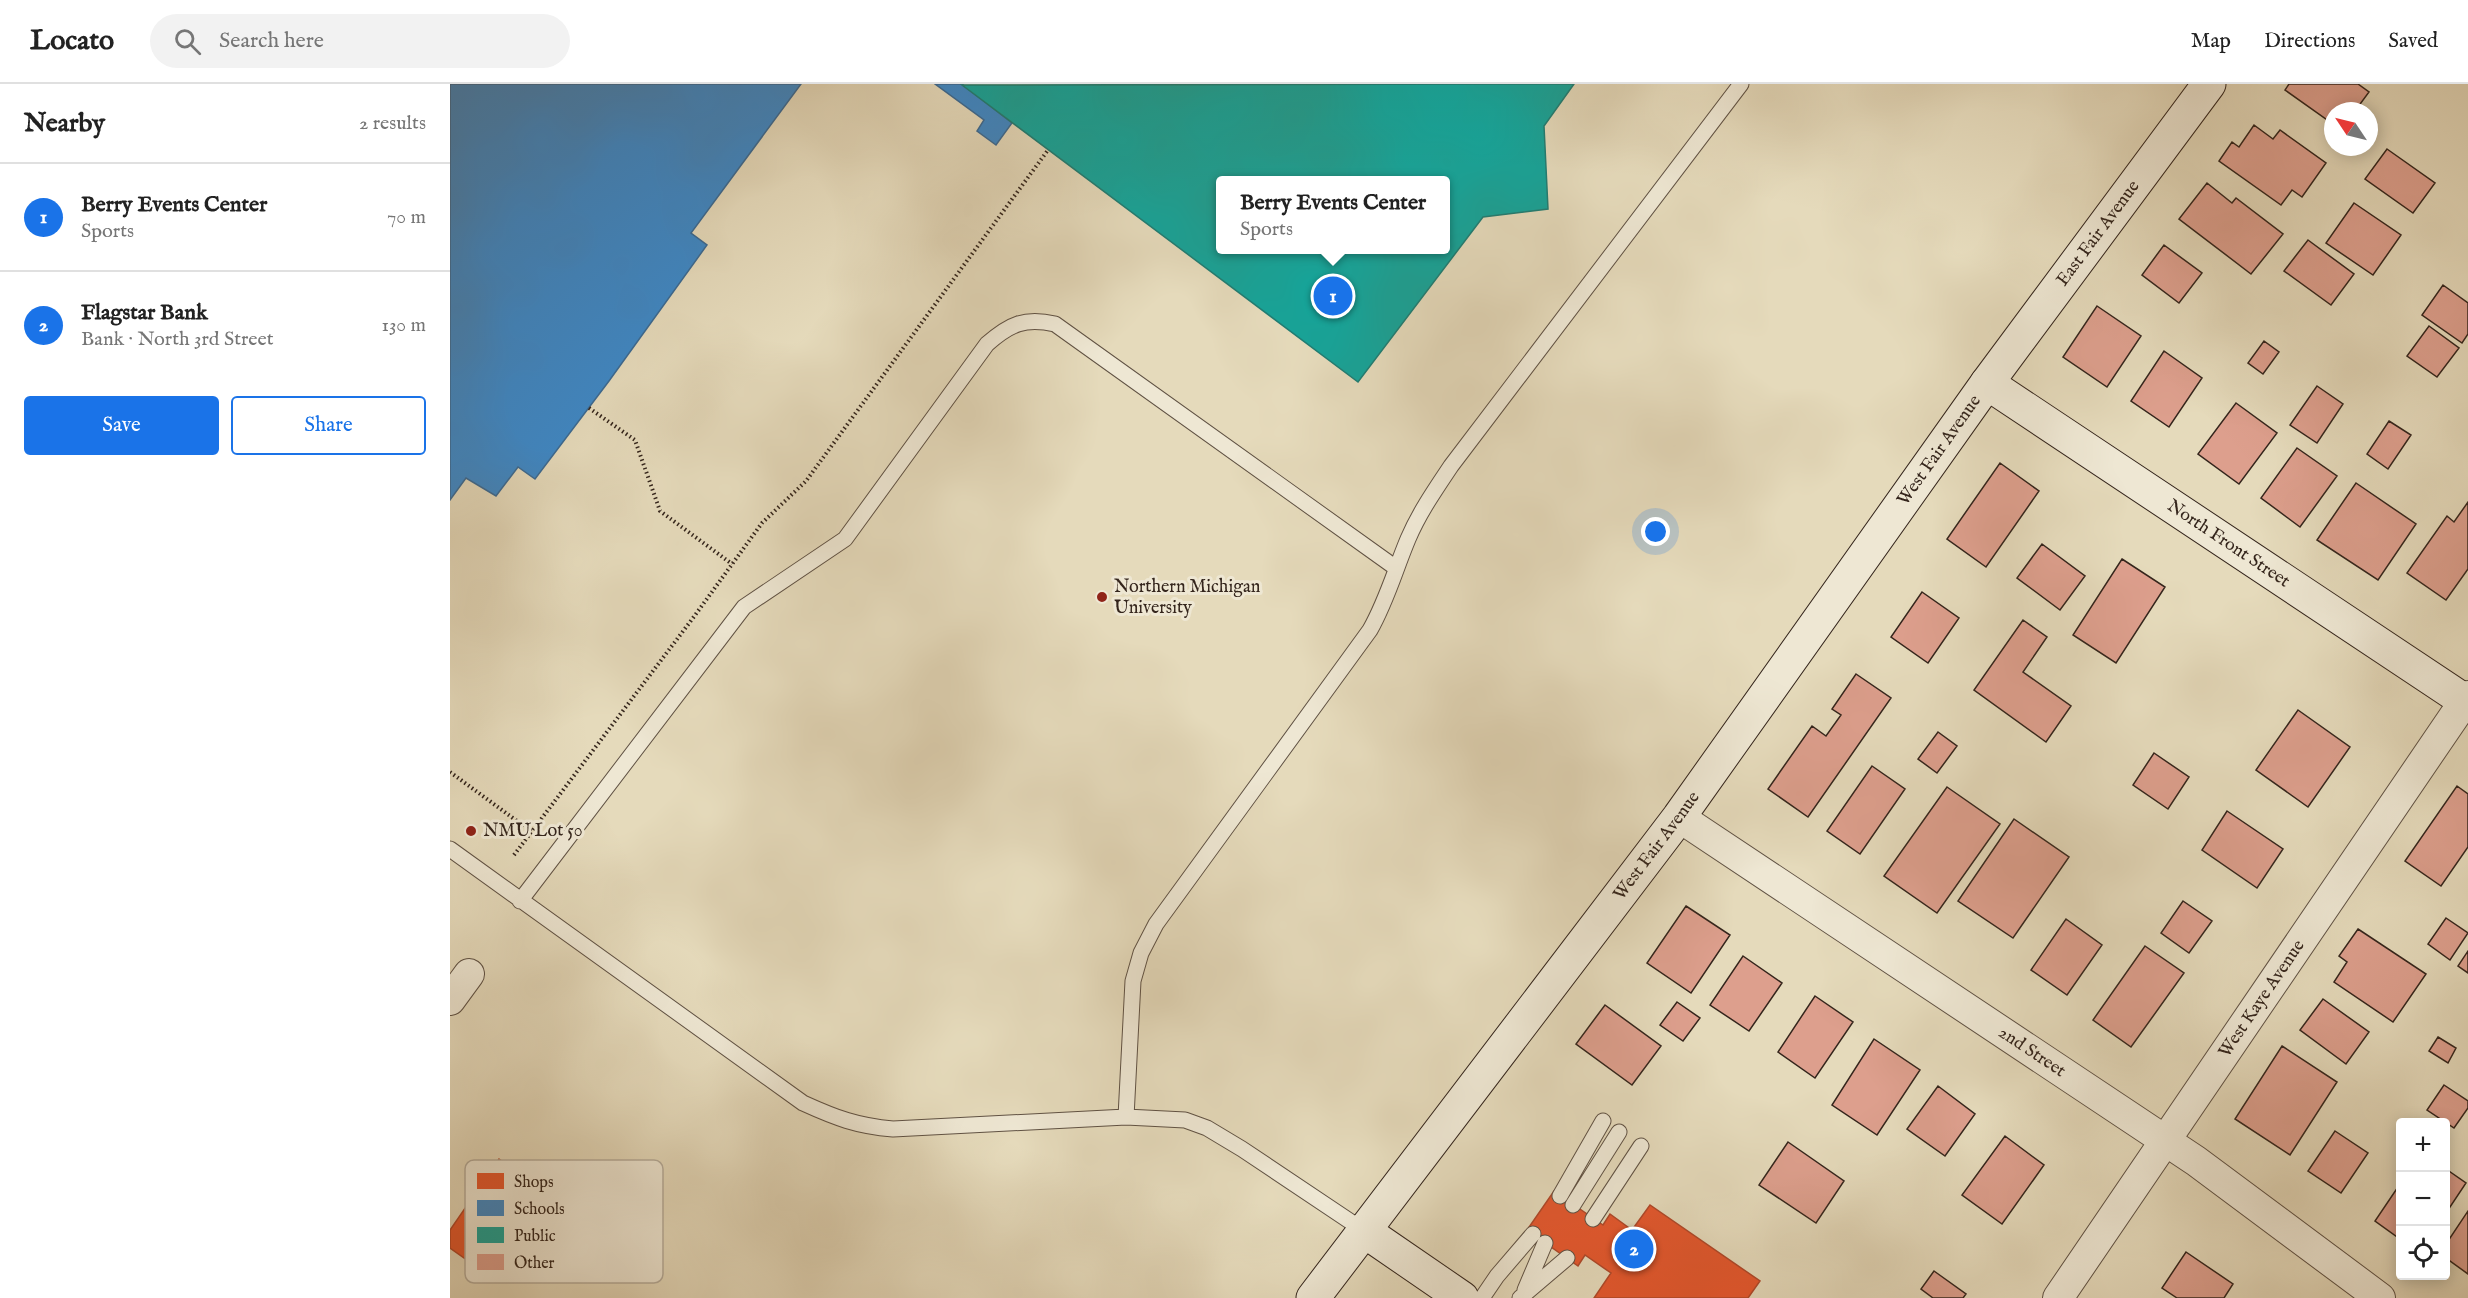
<!DOCTYPE html>
<meta charset="utf-8">
<style>
:root{--surface:#fff;--page:#f2f2f2;--text:#222;--muted:#767676;--line:#e0e0e0;--accent:#1a73e8}
body{margin:0;font-family:"IM FELL English",serif;background:var(--page);color:var(--text)}
.controls{position:absolute;right:18px;bottom:18px;display:grid;overflow:hidden;border-radius:6px;box-shadow:0 3px 15px #0003}
.controls button{width:54px;height:54px;display:grid;place-items:center;padding:0;border:0;border-bottom:2px solid var(--line);background:var(--surface);color:var(--text);font:30px sans-serif}
.compass{position:absolute;left:1874px;top:18px;width:54px;height:54px;border-radius:50%;background:var(--surface);box-shadow:0 3px 15px #0003;rotate:305deg}
.you{position:absolute;left:1206px;top:448px;width:21px;height:21px;margin:-15px;border:4px solid #fff;border-radius:50%;background:#1a73e8;box-shadow:0 0 0 9px #1a73e833}
.badge{display:grid;place-items:center;width:39px;height:39px;border-radius:50%;background:var(--accent);color:#fff;font-size:20px;font-weight:700}
.pin{position:absolute;translate:-50% -50%;border:3px solid #fff;box-shadow:0 2px 6px #0006}
.popup{position:absolute;left:766px;top:92px;width:234px;height:78px;box-sizing:border-box;display:grid;place-content:center;border-radius:6px;background:var(--surface);filter:drop-shadow(0 2px 4px #0005);font-size:20px;white-space:nowrap;color:var(--muted)}
.popup b{font-size:22px;color:var(--text)}
.popup::after{content:'';position:absolute;left:50%;top:100%;margin-left:-12px;border:12px solid transparent;border-top-color:var(--surface)}
.list{margin:0;padding:0;list-style:none}
h2{display:flex;justify-content:space-between;align-items:center;height:78px;margin:0;padding:0 24px;font-size:26px}
h2 small{font-size:20px;font-weight:400;color:var(--muted)}
.list li{display:grid;grid-template-columns:39px 1fr auto;gap:18px;align-items:center;box-sizing:border-box;height:108px;padding:0 24px;border-top:2px solid var(--line)}
.list b{display:block;font-size:22px;white-space:nowrap}
.list p{margin:0;font-size:20px;white-space:nowrap;color:var(--muted)}
.list em{font-size:20px;font-style:normal;color:var(--muted)}
.actions{display:flex;gap:12px;padding:18px 24px}
.actions a{flex:1;padding:14px 0;border:2px solid var(--accent);border-radius:6px;text-align:center;font-size:21px;color:var(--accent)}
.actions .main{background:var(--accent);color:#fff}
.icon{flex:none;width:33px;height:33px;fill:none;stroke:currentColor;stroke-width:2;stroke-linecap:round;stroke-linejoin:round}
.map{position:relative;flex:none;width:2018px;height:1214px;overflow:hidden}
header{display:flex;align-items:center;gap:36px;box-sizing:border-box;height:84px;padding:0 30px;background:var(--surface);border-bottom:2px solid var(--line)}
header strong{font-size:28px}
nav{display:flex;gap:33px;margin-inline-start:auto;font-size:21px}
.search{width:420px;height:54px;background:var(--page);display:flex;align-items:center;gap:15px;box-sizing:border-box;padding:0 21px;border-radius:33px;color:var(--muted);font-size:22px}
main{display:flex}
aside{flex:1;background:var(--surface)}
.map>svg:first-child{display:block}
.shops{fill:#e4572e;stroke:#af4829;stroke-width:1.5}
.schools{fill:#3f88c5;stroke:#3c6a92;stroke-width:1.5}
.public{fill:#17a398;stroke:#207d73;stroke-width:1.5;fill-rule:evenodd}
.building{fill:#dd9f8d;stroke:#34251c;stroke-width:1.5}
.lines{fill:none;stroke-linecap:round;stroke-linejoin:round}
.lane-casing{stroke:#605244;stroke-width:17}
.street-casing{stroke:#605244;stroke-width:32}
.secondary-casing{stroke:#34251c;stroke-width:35}
.path{stroke:#34251c;stroke-width:4;stroke-dasharray:1.5 3;stroke-linecap:butt}
.lane{stroke:#eee7d3;stroke-width:15}
.street{stroke:#eee7d3;stroke-width:30}
.secondary{stroke:#eee7d3;stroke-width:33}
.poi-dot{fill:#8f2418;stroke:#eee7d3;stroke-width:2}
.labels{text-anchor:middle;dominant-baseline:central;stroke-width:6;stroke-linejoin:round;paint-order:stroke}
.street-label{font-size:18px;fill:#34251c;stroke:#eee7d3}
.poi-label{font-size:18px;fill:#34251c;stroke:#eee7d3;text-anchor:start}
.key{fill:#eee7d3;stroke:#b6ad9c;stroke-width:1.5}
.key-label{font-size:16px;fill:#34251c}
</style>
<header>
<strong>Locato</strong>
<div class="search"><svg class="icon" aria-label="search" viewBox="0 0 24 24"><circle cx="10" cy="10" r="6"/><path d="M15 15l6 6"/></svg>Search here</div>
<nav><a>Map</a><a>Directions</a><a>Saved</a></nav>
</header>
<main>
<aside>
<h2>Nearby<small>2 results</small></h2>
<ul class="list">
<li><span class="badge">1</span><div><b>Berry Events Center</b><p>Sports</p></div><em>70 m</em></li>
<li><span class="badge">2</span><div><b>Flagstar Bank</b><p>Bank · North 3rd Street</p></div><em>130 m</em></li>
</ul>
<div class="actions"><a class="main">Save</a><a>Share</a></div>
</aside>
<div class="map">
<svg width="2018" height="1214" viewBox="0 0 2018 1214">
<rect width="100%" height="100%" fill="#e5dabb"/>
<filter id="stains"><feTurbulence type="fractalNoise" baseFrequency=".00333" numOctaves="4"/><feColorMatrix values="0 0 0 0 .2 0 0 0 0 .09 0 0 0 0 .02 0 0 0 .5 -.17"/></filter>
<radialGradient id="worn" r=".72"><stop offset=".6" stop-color="#630" stop-opacity="0"/><stop offset="1" stop-color="#630" stop-opacity=".3"/></radialGradient>
<path class="shops" d="M49,1075L89,1103L31,1186L0,1164V1146Z
M1104,1107L1153,1141L1160,1130L1182,1146L1200,1121L1310,1197L1298,1214H1144L1161,1189L1135,1171L1128,1182L1077,1146Z"/>
<path class="schools" d="M0,0H351L241,149L257,161L159,297L85,395L68,383L46,412L16,394L0,416Z
M485,0H512L562,39L546,61L527,47L534,36Z"/>
<path class="public" d="M1124,0L1094,42L1098,125L1033,133L908,298L512,1ZM770,97H996V166H770Z"/>
<path class="building" d="M1839,0H1908L1919,8L1905,27H1883V40L1835,6Z
M1804,41L1823,55L1830,46L1876,79L1852,113L1842,106L1831,121L1769,77L1782,58L1789,63Z
M1937,65L1985,99L1963,129L1915,95Z
M1757,99L1782,119L1786,114L1833,150L1801,190L1729,135Z
M1904,119L1951,151L1923,191L1876,159Z
M1858,156L1904,190L1881,221L1834,187Z
M1714,161L1752,189L1729,219L1692,191Z
M1993,201L2018,219V250L2012,259L1972,231Z
M1647,222L1691,252L1657,303L1613,273Z
M1979,242L2009,264L1987,293L1957,272Z
M1814,257L1829,268L1813,290L1798,279Z
M1714,267L1752,294L1719,343L1681,317Z
M1867,302L1893,320L1867,359L1840,341Z
M1786,319L1827,349L1789,400L1748,370Z
M1939,337L1961,351L1938,385L1917,370Z
M1847,364L1887,392L1850,443L1811,414Z
M1550,379L1589,407L1536,483L1497,455Z
M1906,399L1966,440L1928,496L1867,456Z
M2018,418V485L1996,516L1957,489L1997,432L2004,438Z
M1592,460L1635,492L1610,526L1567,494Z
M1672,475L1715,503L1666,579L1623,551Z
M1472,508L1509,534L1478,579L1441,553Z
M1573,536L1597,553L1573,588L1621,622L1596,658L1524,606Z
M1406,590L1441,614L1358,733L1318,705L1362,642L1376,652L1391,631L1382,625Z
M1848,626L1900,663L1858,723L1806,686Z
M1488,648L1507,662L1487,689L1468,675Z
M1704,669L1739,693L1718,725L1683,701Z
M1422,682L1455,705L1410,770L1377,747Z
M2007,702L2018,710V763L1991,802L1955,777Z
M1497,703L1550,740L1487,829L1434,792Z
M1777,727L1833,765L1807,804L1752,766Z
M1564,735L1619,773L1563,854L1508,817Z
M1733,817L1762,837L1739,869L1711,849Z
M1236,822L1280,851L1241,909L1197,879Z
M1996,834L2018,849L2000,876L1978,860Z
M1616,835L1652,861L1617,911L1581,886Z
M1908,845L1976,890L1943,938L1884,898L1897,878L1889,872Z
M1695,862L1734,889L1681,963L1643,936Z
M2018,867V889L2008,882Z
M1293,872L1332,899L1299,947L1260,921Z
M1365,912L1403,938L1365,994L1328,968Z
M1873,915L1919,948L1896,980L1850,946Z
M1227,918L1250,934L1233,957L1210,941Z
M1155,921L1211,962L1182,1001L1126,960Z
M1988,953L2006,964L1998,979L1979,967Z
M1424,955L1470,986L1427,1051L1382,1021Z
M1832,962L1887,998L1840,1071L1785,1035Z
M1994,1001L2018,1017V1024L2004,1044L1977,1026Z
M1488,1002L1525,1030L1495,1072L1457,1045Z
M1885,1047L1918,1069L1891,1109L1858,1087Z
M1555,1052L1594,1081L1552,1140L1512,1111Z
M1338,1058L1394,1097L1366,1139L1309,1101Z
M1996,1085L2016,1099L1996,1129Z
M1950,1100V1155L1925,1137Z
M2018,1127V1190L1996,1174V1160Z
M1736,1168L1783,1200L1774,1214H1727L1712,1204Z
M1484,1187L1516,1210L1513,1214H1483L1471,1205Z"/>
<g class="lines">
<defs>
<path id="lane" d="M0,765L353,1019C386,1034 407,1042 443,1045L676,1033L735,1036L757,1044L792,1065L913,1146
M70,817L294,523L395,455L537,260C560,240 575,233 605,240L946,484
M676,1033L683,897L691,869L706,840L920,546C937,516 945,486 958,455C969,429 985,406 1001,382L1291,0
M1110,1112L1153,1037
M1123,1121L1169,1048
M1143,1135L1191,1062
M1075,1206L1095,1159
M1032,1214L1047,1192L1083,1150
M1070,1214L1117,1174"/>
<g id="street">
<path id="s1" d="M1229,733L1746,1077L1930,1214"/>
<path d="M0,916L19,890"/>
<path id="s2" d="M1608,1214L2018,612"/>
</g>
<g id="secondary">
<path id="s3" d="M1537,299L2018,619"/>
<path d="M913,1146L1012,1214"/>
<path id="s4" d="M863,1214L1229,733L1537,299L1759,0"/>
</g>
</defs>
<use href="#lane" class="lane-casing"/>
<use href="#street" class="street-casing"/>
<use href="#secondary" class="secondary-casing"/>
<path class="path" d="M139,324L185,356L210,427L282,480
M0,688L82,748
M64,771L243,534L312,439L356,397L598,66"/>
<use href="#lane" class="lane"/>
<use href="#street" class="street"/>
<use href="#secondary" class="secondary"/>
</g>
<g class="poi-dot">
<circle cx="652" cy="513" r="6"/>
<circle cx="21" cy="747" r="6"/>
</g>
<g class="labels">
<g class="street-label">
<text stroke="none"><textPath href="#s4" startOffset="1323">East Fair Avenue</textPath></text>
<text stroke="none"><textPath href="#s4" startOffset="1054">West Fair Avenue</textPath></text>
<text stroke="none"><textPath href="#s3" startOffset="290">North Front Street</textPath></text>
<text stroke="none"><textPath href="#s4" startOffset="568">West Fair Avenue</textPath></text>
<text stroke="none"><textPath href="#s2" startOffset="362">West Kaye Avenue</textPath></text>
<text stroke="none"><textPath href="#s1" startOffset="424">2nd Street</textPath></text>
</g>
<g class="poi-label">
<text x="664" y="503">Northern Michigan<tspan x="664" dy="21">University</tspan></text>
<text x="33" y="747">NMU Lot 50</text>
</g>
</g>
<rect x="15" y="1076" width="198" height="123" rx="9" class="key"/>
<rect x="27" y="1089" width="27" height="16" fill="#e4572e"/>
<rect x="27" y="1116" width="27" height="16" fill="#3f88c5"/>
<rect x="27" y="1143" width="27" height="16" fill="#17a398"/>
<rect x="27" y="1170" width="27" height="16" fill="#dd9f8d"/>
<g class="key-label">
<text x="64" y="1103">Shops</text>
<text x="64" y="1130">Schools</text>
<text x="64" y="1157">Public</text>
<text x="64" y="1184">Other</text>
</g>
<rect width="100%" height="100%" filter="url(#stains)"/>
<rect width="100%" height="100%" fill="url(#worn)"/>
</svg>
<div class="controls">
<button>+</button>
<button>−</button>
<button><svg class="icon" aria-label="locate" viewBox="0 0 24 24"><circle cx="12" cy="12" r="6"/><path d="M12 2v4M12 18v4M2 12h4M18 12h4"/></svg></button>
</div>
<svg class="compass" viewBox="-18 -18 36 36"><path d="M0-13l5 13h-10z" fill="#e53935"/><path d="M0 13l5-13h-10z" fill="#767676"/></svg>
<div class="you"></div>
<div class="pin badge" style="left:883px;top:212px">1</div>
<div class="popup"><b>Berry Events Center</b>Sports</div>
<div class="pin badge" style="left:1184px;top:1165px">2</div>
</div>
</main>
